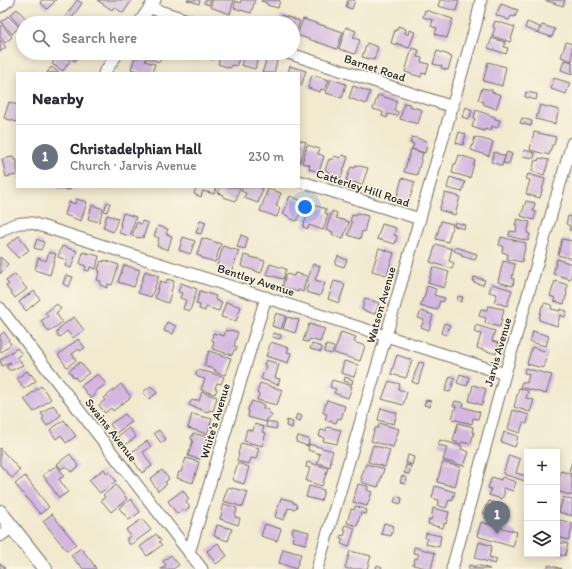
<!DOCTYPE html>
<meta charset="utf-8">
<style>
:root{--surface:#fff;--page:#f7f7f7;--text:#2b2b33;--muted:#7c7c81;--line:#e1e1e2;--accent:#d93025}
body{margin:0;font-family:Itim,sans-serif;background:var(--page);color:var(--text)}
.controls{position:absolute;right:12px;bottom:12px;display:grid;overflow:hidden;border-radius:0px;box-shadow:0 2px 10px #0003}
.controls button{width:36px;height:36px;display:grid;place-items:center;padding:0;border:0;border-bottom:1px solid var(--line);background:var(--surface);color:var(--text);font:20px sans-serif}
.you{position:absolute;left:305px;top:207px;width:14px;height:14px;margin:-10px;border:3px solid #fff;border-radius:50%;background:#1a73e8;box-shadow:0 0 0 6px #1a73e833}
.badge{display:grid;place-items:center;width:26px;height:26px;border-radius:50%;background:var(--accent);color:#fff;font-size:13px;font-weight:700}
.pin{position:absolute;translate:-50% -33px;filter:drop-shadow(0 1px 2px #0008)}
.pin::after{content:'';position:absolute;top:21px;width:14px;height:12px;background:inherit;clip-path:polygon(0 0,100% 0,50% 100%)}
.list{margin:0;padding:0;list-style:none}
h2{display:flex;justify-content:space-between;align-items:center;height:52px;margin:0;padding:0 16px;font-size:17px}
h2 small{font-size:13px;font-weight:400;color:var(--muted)}
.list li{display:grid;grid-template-columns:26px 1fr auto;gap:12px;align-items:center;box-sizing:border-box;height:64px;padding:0 16px;border-top:1px solid var(--line)}
.list b{display:block;font-size:15px;white-space:nowrap}
.list p{margin:0;font-size:13px;white-space:nowrap;color:var(--muted)}
.list em{font-size:13px;font-style:normal;color:var(--muted)}
.icon{flex:none;width:22px;height:22px;fill:none;stroke:currentColor;stroke-width:2;stroke-linecap:round;stroke-linejoin:round}
.map{position:relative;flex:none;width:572px;height:569px;overflow:hidden}
.search{position:absolute;background:var(--surface);box-shadow:0 2px 10px #0003;left:16px;top:16px;width:284px;height:44px;display:flex;align-items:center;gap:10px;box-sizing:border-box;padding:0 14px;border-radius:22px;color:var(--muted);font-size:15px}
.panel{position:absolute;background:var(--surface);box-shadow:0 2px 10px #0003;left:16px;top:72px;width:284px;height:116px;border-radius:0px}
.map>svg:first-child{display:block}
.building{fill:#d3b7e1}
.lines{fill:none;stroke-linecap:round;stroke-linejoin:round}
.minor-casing{stroke:#716e64;stroke-width:13}
.tertiary-casing{stroke:#716e64;stroke-width:16}
.minor{stroke:#fff;stroke-width:11}
.tertiary{stroke:#fff;stroke-width:14}
.labels{text-anchor:middle;dominant-baseline:central;stroke-width:3;stroke-linejoin:round;paint-order:stroke}
.street-label{font-size:12px;fill:#2b2b2b;stroke:#fcf5e5}
</style>
<div class="map">
<svg width="572" height="569" viewBox="0 0 572 569">
<rect width="100%" height="100%" fill="#fcf5e5"/>
<filter id="ink" filterUnits="userSpaceOnUse"><feTurbulence type="fractalNoise" baseFrequency=".025" numOctaves="2"/><feDisplacementMap in="SourceGraphic" scale="8" xChannelSelector="R" yChannelSelector="G"/><feConvolveMatrix kernelMatrix="1 2 1 2 8 2 1 2 1" color-interpolation-filters="sRGB"/></filter>
<filter id="wash" filterUnits="userSpaceOnUse"><feTurbulence type="fractalNoise" baseFrequency=".012" numOctaves="4" result="noise"/><feDisplacementMap in="SourceGraphic" scale="16" xChannelSelector="R" yChannelSelector="G"/><feGaussianBlur stdDeviation="0.9" result="paint"/><feColorMatrix in="noise" values="0 0 0 0 0 0 0 0 0 0 0 0 0 0 0 0 0 1.4 0 .05"/><feComposite in="paint" operator="in"/></filter>
<g filter="url(#wash)">
<rect width="100%" height="100%" fill="#f2e9cf"/>
<g id="blocks">
<path class="building" d="M42,0H56L47,9L40,2Z
M77,0L82,3L70,21L65,17Z
M97,0H132L123,13L114,7L112,10Z
M187,0H200L199,4Z
M206,0H211L209,5L204,3Z
M213,0H234L230,14L210,7Z
M241,0H255L251,13L234,8L236,1L240,3Z
M262,0H280L278,8L267,5V3L261,1Z
M348,0H355L352,9L346,7Z
M440,0H459L456,11L438,6Z
M544,0H565L563,6Z
M501,4L518,10L515,17L511,16L509,20L496,15Z
M17,9L28,21L25,23H23V25L21,27L10,15Z
M425,10L453,19L447,38L435,34L437,28L431,26L433,20L423,17Z
M281,15L300,21L296,33L293,32V23H278Z
M8,16L19,27L12,34L1,22Z
M303,19L343,32L337,49L297,35Z
M495,21L515,27L510,42L492,36L495,28L493,27Z
M527,22L540,27L538,33L525,28Z
M2,25L12,37L5,43L0,37V27Z
M542,25L555,29L552,37L539,33Z
M398,26L406,29L405,33L408,35L409,30L415,32L409,48L396,43V45L391,43L395,30H397Z
M346,27L356,31L353,38L360,40L355,54L339,49Z
M492,38L505,42L504,47L508,48L506,54L488,48Z
M0,40L6,47L0,52Z
M566,42L572,44V61L561,57Z
M367,43L378,47L374,60L362,57Z
M412,48L419,50L417,57L422,58L421,62L429,64L426,74L422,73L421,77L405,72Z
M437,51L449,55V56L452,57L448,70L441,68L442,66L433,64Z
M59,53L70,61L63,71L52,64Z
M64,53H80L75,61Z
M139,53H162L159,62L146,58L145,61L155,64L152,73H144L131,69L135,57L138,58Z
M198,53H216L214,60L197,55Z
M221,53H235L234,57L239,59L236,66L231,65L230,68L218,64Z
M245,53H251L259,55L255,69L241,65Z
M267,58L277,61L274,73H262Z
M564,60L572,62V74L561,70Z
M488,62L506,67L502,86L483,81Z
M290,66L306,71L301,86L299,85V73H288Z
M51,67L60,73H47Z
M312,75L329,80L325,90L321,89L320,92L308,88Z
M554,78L570,83L566,94L551,89Z
M331,79L346,84L342,98L326,93Z
M353,86L370,92L366,104L349,98Z
M482,88L492,90V92L501,95L496,109L483,104L484,102L478,100Z
M526,92L537,94L536,100L525,97Z
M378,95L397,101L394,110L398,112L397,116L388,114L387,118L382,116L383,112L373,109Z
M9,102L17,105V122L4,118Z
M404,103L410,104L409,106L422,110L418,124L400,119Z
M540,105L559,110L555,124L536,119Z
M466,107L472,110L469,119L462,117Z
M476,110L495,117V119L500,120L497,128L492,126L491,131L485,129L484,131L472,127L475,118L474,117Z
M522,118L532,121L531,126L520,123Z
M459,132L466,134L463,145L456,143Z
M534,132L556,137L554,145H552L549,155L530,150Z
M412,137L427,141L426,145H427L425,153L412,149L414,144L410,143Z
M475,137L493,142L489,156L471,150Z
M299,140L306,142L299,164Z
M307,145L320,149L318,154L324,156L319,172L309,169L310,165L302,163Z
M411,149L423,153L417,175L404,172Z
M524,150L535,153L534,158L523,156Z
M494,152L505,156L502,166L491,162Z
M507,152L512,154L509,164L503,163Z
M342,155L348,157L341,178L328,174L329,172L325,170L329,159L333,160L334,156L341,158Z
M459,155L475,160L470,178L452,173L454,164H456Z
M13,157L14,160H17V175L6,177L2,159Z
M539,158L549,160L544,175L532,171L535,160L538,161Z
M356,165L368,168L362,185L346,180L351,167L355,168Z
M528,174L545,179L540,198L526,194L530,180L526,179Z
M450,177L465,182L462,192L447,188Z
M402,178L415,182L408,204L396,200Z
M56,187H71L70,190L56,188Z
M196,187H216L214,194L203,191L201,197L194,194Z
M220,187H240L236,201L223,197L224,195L218,193Z
M243,187H258L263,189L258,203L244,198L246,193L241,191Z
M268,189L281,193L276,206L280,208L277,217L260,211Z
M445,193L460,197L455,215L439,210Z
M290,196L304,202L297,221L289,218L290,217L283,214Z
M76,199L87,202L81,221L65,215L69,202L75,204Z
M526,201L535,203L533,211L536,212L534,220L521,216Z
M107,202L110,203L107,212L104,211Z
M311,204L326,209L325,213L328,214L323,230L309,225L308,229L303,227Z
M92,205L103,209L99,222L88,219Z
M332,211L337,213L336,218L349,222L343,239L332,235L333,232L326,230Z
M123,213L136,217L130,236L119,233L121,225H120Z
M357,213L368,216L364,232L362,231L360,239L348,235L352,222L350,221L352,215L356,216Z
M107,215L118,218L113,232L103,228Z
M568,216L572,217V231L569,230L570,226L566,224Z
M517,219L530,222L527,233L530,234L528,241L509,236L510,231L516,232L517,225H515Z
M200,220L206,222L201,234L196,233Z
M142,221L148,223L143,238L140,237L139,238L132,236L137,222L141,224Z
M441,221L453,224L448,242L436,239Z
M455,222L465,225L464,229L454,226Z
M382,224L396,228L394,235L397,236L395,244L377,239Z
M158,226L168,229L166,234L172,236L168,250L157,246L159,238L154,236Z
M241,235L248,238L245,249L237,247Z
M19,236L29,250L18,258L7,245Z
M183,237L195,241L190,254L179,250Z
M501,237L526,243L522,262L507,259L508,254L502,252L503,246L499,245Z
M202,238L221,244L215,262L202,258V257L197,255Z
M37,239L44,242L41,250L34,248Z
M562,239L572,241V259L558,255Z
M436,244L452,249L449,261L454,263L452,269L430,262Z
M62,246L77,251L71,268L65,266L67,260L58,257Z
M223,246L239,251L232,270L217,266Z
M456,247L477,254L475,260L461,256L462,254L454,251Z
M379,248L394,253L387,275L372,271Z
M49,252L56,254L50,275L35,270L38,258L46,261Z
M83,252L99,256L96,269L90,267L89,271L85,270L86,266L80,264Z
M244,255L265,261L261,273L241,266Z
M338,256L347,260L344,267L335,264Z
M0,257L8,264L0,274Z
M557,259L572,264V272L570,279L553,274Z
M104,260L119,265L112,285L108,284L107,288L100,285L101,281L97,280L100,271L98,270L101,261L104,262Z
M503,261L515,264L512,278L514,279L513,286L498,282Z
M270,264L286,269L283,279L266,274Z
M313,264L320,266L315,280L325,283L320,296L306,292L309,281H307Z
M124,265L140,270L134,287L118,282Z
M433,267L449,272L444,288L428,283Z
M145,271L159,276L151,297L138,293Z
M295,273L307,276L303,292L298,290V292L282,287L286,274L294,276Z
M15,274L27,289L15,298L6,286L9,284L6,281Z
M66,275L73,277L69,287L63,284Z
M474,277L485,280L483,285L473,282Z
M167,279L174,281L168,303L155,298L160,281L166,283Z
M334,281L345,284L339,303L328,299Z
M555,281L568,285L566,292L567,293L564,304L554,301L555,298L550,296Z
M181,283L197,289L190,311L183,309L186,300L180,298L182,293L178,292Z
M492,284L512,290L507,306L494,302L497,294L489,292Z
M427,286L436,289L434,295L445,298L443,302L440,301L437,310L420,306L423,298H424Z
M34,291L40,299L26,311L19,302L29,294L30,295Z
M200,291L216,296L215,300L222,302L219,311L206,307L205,311L199,309L200,305L196,304Z
M458,296L463,297L461,302L457,300Z
M365,298L379,303L375,314L362,310Z
M226,302L241,307L236,321L221,317Z
M544,303L552,305L551,309L560,311V309L567,311L565,317L560,315L557,326L539,320L542,306H543Z
M57,304L61,309L56,313L62,322L49,332L41,321L48,316L45,313Z
M488,306L504,309L500,327L485,323L486,318L479,316L481,309L487,310Z
M421,311L433,315L429,330L421,327L424,320L418,318Z
M276,313L286,316L281,329L272,326Z
M74,317L84,330L73,338L67,331L60,337L58,336L57,334V332L60,329L59,328Z
M287,317L299,320L295,333L283,329Z
M167,322L176,326L173,334L164,331Z
M444,323L450,325L446,335L441,333Z
M309,324L325,329L320,342L310,339L308,342L303,341Z
M476,325L495,331L492,341L499,343L496,354L477,348L481,334L474,332Z
M226,330L229,331L230,330L238,332L234,346L237,347L236,350H234L232,355L212,349L214,341L212,340L213,333L224,336Z
M533,331L549,336L546,346L530,342Z
M4,332L9,339L8,340L11,344L0,353V335Z
M341,332L356,337L354,342L365,346L360,361L334,353Z
M273,333L281,335L280,339L272,337Z
M78,339L85,348L80,351L79,349L72,354L76,360L67,367L58,355Z
M271,342L289,348L287,352L291,353L288,363L266,356Z
M312,344L322,347L321,352L310,349Z
M326,345L334,347L332,354L324,352Z
M532,347L548,352L543,368L527,364Z
M17,348L22,354L17,357L23,365L12,370H9L7,368V365L11,363L10,362L2,366L0,360Z
M209,351L231,358L225,375L215,372L216,370L204,366Z
M397,355L412,360L406,378L391,374Z
M266,360L279,364L275,378L280,379L278,385L261,379L266,366L264,365Z
M344,361L358,365L354,377L341,373Z
M80,362L89,373L78,381L75,377L74,378L69,371Z
M419,362L424,363L418,384L412,382Z
M525,368L552,375L546,394L520,387L522,382L527,383L529,374L524,373Z
M199,370L204,372V371L224,377L221,384L217,383L215,388L217,389L215,394L201,390L205,379L198,377L196,375V372Z
M27,371L30,375L31,374L36,381L24,389L17,378Z
M98,374L106,384L95,392L96,394L91,399L81,386Z
M460,374L469,377L467,386L457,383Z
M450,376L455,378L450,392L445,391Z
M345,377L353,380L352,384L344,381Z
M332,380L352,386L348,398L334,393L336,389L330,387Z
M389,381L400,384L398,389L407,392L403,405L382,399Z
M260,383L282,390L277,405L257,400L259,394L257,393Z
M121,384L131,397L113,411L111,408L105,413L99,405L105,400L104,398Z
M473,385L486,389L482,405L469,401Z
M41,386L51,399L34,412L24,399Z
M151,386L157,393L149,399L143,392Z
M519,388L528,391L526,398L534,400L530,412L514,407Z
M202,392L217,397L213,411L209,410L208,412L191,406L189,405L191,401L193,400L195,401L196,399L199,401Z
M327,400L345,406L341,419L338,418L336,423L325,420L327,414L323,413Z
M426,400L431,401L430,407L424,405Z
M252,401L264,405L263,409L269,410L268,412L270,413L272,415L271,417L269,418H267L266,422L248,417L249,411H248L249,406H250Z
M455,401L464,403L463,407L480,412L478,419L473,418L472,424L452,419L456,406H453Z
M53,405L61,415L47,426L42,419L44,417L41,413Z
M381,408L397,413L394,424L378,420Z
M513,410L529,415L527,424L523,423L520,433L508,429Z
M125,414L132,422L116,433L110,424Z
M192,414L212,419L207,434L188,428Z
M297,414L302,416L300,421L295,420Z
M64,420L76,436L66,443L61,435L56,439L50,430Z
M287,420L293,422L292,428L286,426Z
M267,421L277,424L276,429L266,427Z
M379,423L399,429L393,447L371,441L375,428H378Z
M458,423L473,427L472,432H474L471,444L462,442L461,444L453,441Z
M255,424L264,427L262,432L266,433L262,446L244,441L247,429L253,431Z
M327,427L341,430L337,444L323,441L324,438L319,436L321,430L326,431Z
M129,428L136,437L125,445L118,436Z
M159,430L166,439L161,443L154,433Z
M504,432L518,436L515,447L501,442Z
M193,433L207,437L200,459L188,456L193,440L191,439Z
M298,436L309,439L308,446L296,442Z
M440,440L462,446L461,449L469,452L464,466L443,460L447,447L438,445Z
M147,441L151,447L143,452L152,466L142,473L129,454Z
M241,443L259,448L256,459L251,458L249,464L237,461L239,454H238Z
M309,444L333,451L330,461H331L330,467L317,463L320,454L308,450Z
M373,445L390,450L385,467L368,462Z
M0,448L20,470L12,478L0,465Z
M70,454L79,467L71,472L66,466L61,469L57,464Z
M408,455L414,457L412,465L406,463Z
M509,455L520,459L516,473L526,476L525,481L503,474Z
M186,458L199,462L193,483L177,478L179,472H181Z
M307,462L328,468L322,486L306,481L310,468L306,467Z
M443,462L460,467L455,487L437,482Z
M572,462V472L569,471Z
M238,463L249,467L244,484L232,480Z
M366,464L384,469L378,487L361,482L362,478H361Z
M57,465L64,476L59,479L68,492L59,498L43,475Z
M406,465L411,466L409,474L404,473Z
M104,469L107,474L109,472L116,481L100,493L89,480Z
M162,470L169,479L165,482L167,484L158,491L150,479Z
M561,471L571,474L570,475L572,476V496L557,491V486L559,479H558Z
M25,476L49,507L40,514L15,484Z
M402,476L407,478L405,484L400,482Z
M492,477L501,480L502,477L516,482L513,491L503,488V491L505,492L502,499L489,495L491,489L488,488Z
M358,484L368,486L367,490L372,492L367,506L353,502Z
M116,485L127,499L111,512L101,500L105,497L103,495Z
M309,486L324,490L321,501L306,497Z
M435,486L455,492L452,501L449,500L446,508L437,505L439,500L432,498Z
M228,487L248,492L243,507L223,501Z
M183,490L189,499L186,502L189,506V508L186,511L183,510L177,514L168,501Z
M396,496L402,498L401,504L394,502Z
M563,497L572,500V516L559,512Z
M281,498L293,501V503H295L297,506L296,508L294,509L288,508L284,520L275,517Z
M131,499L140,512L129,520L119,508Z
M489,501L504,506L502,514L499,513L497,518L494,517L493,520L485,518L486,514H483L486,505L487,506Z
M224,504L237,508L235,517L240,518L238,525L220,519Z
M355,506L367,510L366,514L361,513L357,526L347,523L351,509L354,510Z
M433,508L449,512L446,524L444,523L443,528L428,524L429,519L431,520Z
M52,514L76,544L67,551L43,521Z
M142,519L151,530L132,544H129L127,541V538L131,536L126,530Z
M560,520L572,523V528L569,540L557,537V531Z
M481,522L517,532L513,547L477,536Z
M384,523L394,526L391,536L381,534Z
M265,524L281,529L277,541L261,536Z
M217,525L232,529L228,541L214,536Z
M345,525L355,528L349,547L341,544L343,539L340,538L341,535L344,536L346,530L343,529Z
M293,528L309,532L306,544L292,541L294,534H292Z
M426,533L441,536L439,547L426,544L427,539L425,538Z
M156,534L161,541L159,542L162,545L147,556L140,547Z
M479,542L492,546L489,557L497,559L495,564L475,558Z
M557,542L568,544L565,556L557,554Z
M218,543L227,556L216,564L207,551Z
M414,547L435,553L431,569L413,565L415,558L417,559L419,554L413,553Z
M81,548L94,565L96,569H83L79,563L78,564L71,555Z
M283,549L301,554L296,569L279,563Z
M350,551L371,556L367,569H348L345,568Z
M171,555L179,565L173,569H161L166,565L163,561Z
M0,563L3,566L5,569H0Z
M377,565L382,567L381,569H376Z
M469,565L476,567L477,565L490,569H468Z
M549,565L562,569H547Z"/>
</g>
</g>
<g filter="url(#ink)">
<use href="#blocks" fill-opacity="0" stroke="#716e64" stroke-width="1"/>
<g class="lines">
<defs>
<path id="minor" d="M0,7L9,0
M150,8L197,23
M139,23L155,0
M288,53L453,107
M104,73L118,53
M299,181L420,219
M0,232C12,224 18,222 32,223L505,374
M0,308L202,569
M0,536L12,527
M189,553L266,297
M317,569L386,336L476,24L481,0
M452,569L505,374L572,143"/>
<path id="tertiary" d="M0,512L45,569"/>
</defs>
<use href="#minor" class="minor-casing"/>
<use href="#tertiary" class="tertiary-casing"/>
<use href="#minor" class="minor"/>
<use href="#tertiary" class="tertiary"/>
</g>
</g>
<g class="labels">
<g class="street-label">
<text transform="translate(375 68) rotate(18)">Barnet Road</text>
<text transform="translate(363 188) rotate(18)">Catterley Hill Road</text>
<text transform="translate(256 280) rotate(18)">Bentley Avenue</text>
<text transform="translate(381 305) rotate(-74)">Watson Avenue</text>
<text transform="translate(498 352) rotate(-74)">Jarvis Avenue</text>
<text transform="translate(215 421) rotate(-73)">White's Avenue</text>
<text transform="translate(111 430) rotate(52)">Swains Avenue</text>
</g>
</g>
</svg>
<div class="controls">
<button>+</button>
<button>−</button>
<button><svg class="icon" aria-label="layers" viewBox="0 0 24 24"><path d="M12 4l9 5-9 5-9-5zM3 14l9 5 9-5"/></svg></button>
</div>
<div class="you"></div>
<div class="pin badge" style="left:497px;top:534px;background:#6b7280">1</div>
<div class="search"><svg class="icon" aria-label="search" viewBox="0 0 24 24"><circle cx="10" cy="10" r="6"/><path d="M15 15l6 6"/></svg>Search here</div>
<section class="panel">
<h2>Nearby<small></small></h2>
<ul class="list">
<li><span class="badge" style="background:#6b7280">1</span><div><b>Christadelphian Hall</b><p>Church · Jarvis Avenue</p></div><em>230 m</em></li>
</ul>
</section>
</div>
